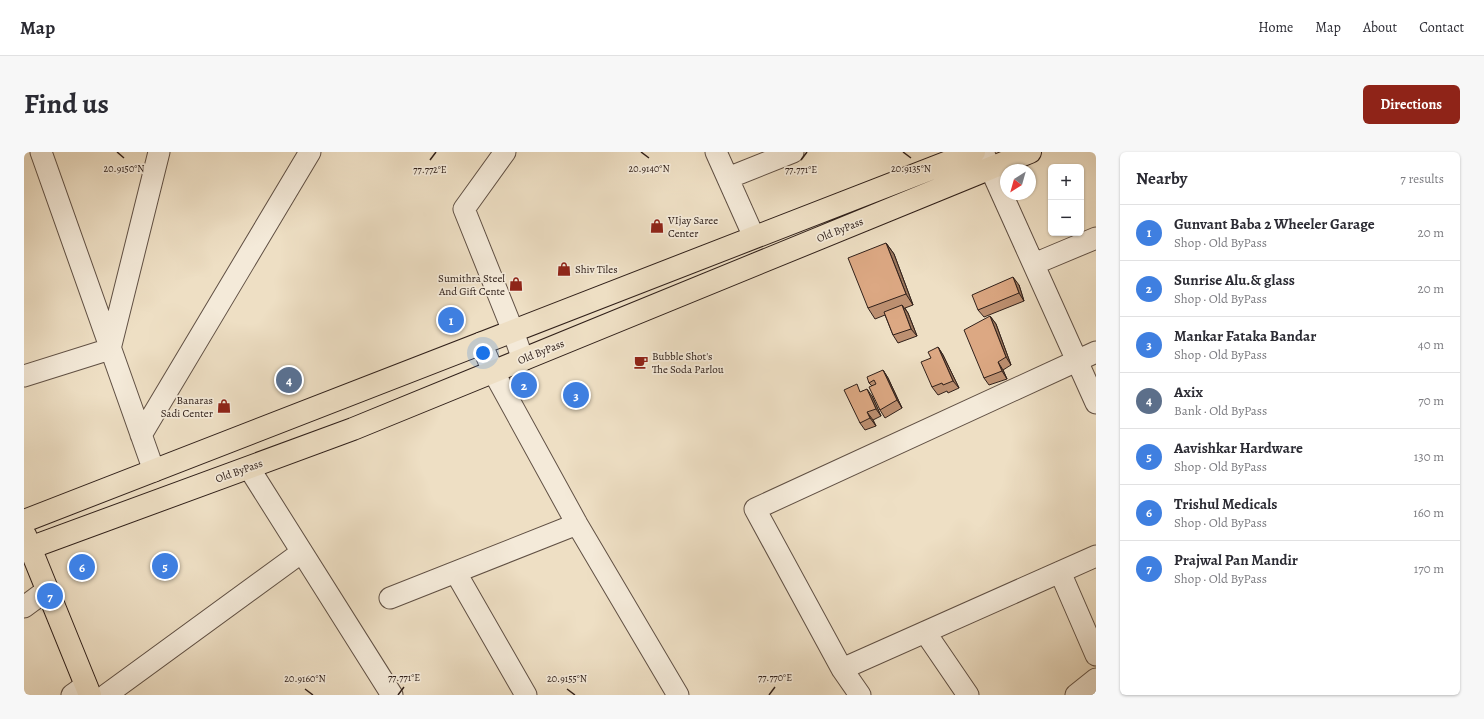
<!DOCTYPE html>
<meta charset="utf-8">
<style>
:root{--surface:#fff;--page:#f7f7f7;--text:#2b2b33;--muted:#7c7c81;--line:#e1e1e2;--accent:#8f2418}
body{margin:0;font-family:Alegreya,serif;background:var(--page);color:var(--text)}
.controls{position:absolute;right:12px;top:12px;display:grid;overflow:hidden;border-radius:6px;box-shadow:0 1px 3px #0004}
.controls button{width:36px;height:36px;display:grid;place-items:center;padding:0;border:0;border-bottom:1px solid var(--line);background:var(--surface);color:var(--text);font:20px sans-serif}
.compass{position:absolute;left:976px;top:12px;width:36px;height:36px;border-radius:50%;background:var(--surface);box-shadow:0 1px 3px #0004;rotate:217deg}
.you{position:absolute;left:459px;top:201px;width:14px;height:14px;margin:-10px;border:3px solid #fff;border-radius:50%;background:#1a73e8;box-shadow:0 0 0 6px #1a73e833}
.badge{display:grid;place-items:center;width:26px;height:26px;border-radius:50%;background:var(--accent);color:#fff;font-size:13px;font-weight:700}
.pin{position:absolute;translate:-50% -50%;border:2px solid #fff;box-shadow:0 1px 4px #0006}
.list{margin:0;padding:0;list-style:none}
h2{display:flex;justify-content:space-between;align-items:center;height:52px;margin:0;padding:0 16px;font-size:17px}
h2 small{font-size:13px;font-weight:400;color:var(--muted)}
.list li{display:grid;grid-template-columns:26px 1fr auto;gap:12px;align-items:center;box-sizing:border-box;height:56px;padding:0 16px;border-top:1px solid var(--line)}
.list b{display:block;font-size:15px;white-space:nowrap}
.list p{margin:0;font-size:13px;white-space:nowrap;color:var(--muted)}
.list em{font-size:13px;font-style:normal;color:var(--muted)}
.map{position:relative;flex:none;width:1072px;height:543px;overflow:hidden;border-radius:6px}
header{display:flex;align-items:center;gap:24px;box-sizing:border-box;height:56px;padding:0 20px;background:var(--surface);border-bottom:1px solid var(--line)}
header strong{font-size:19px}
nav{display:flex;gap:22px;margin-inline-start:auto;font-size:14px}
.intro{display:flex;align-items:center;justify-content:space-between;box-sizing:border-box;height:96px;padding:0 24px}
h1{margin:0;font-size:28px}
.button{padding:10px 18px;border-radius:6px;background:var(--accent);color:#fff;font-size:14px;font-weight:700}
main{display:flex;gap:24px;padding:0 24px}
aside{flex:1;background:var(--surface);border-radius:6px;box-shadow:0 1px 3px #0004}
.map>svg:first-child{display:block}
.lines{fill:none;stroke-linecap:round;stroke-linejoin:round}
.minor-casing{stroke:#605044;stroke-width:23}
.major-casing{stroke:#30201a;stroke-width:24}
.minor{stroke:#f4ead9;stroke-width:21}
.major{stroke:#eedfc4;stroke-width:22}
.wall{fill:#bd9071;stroke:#30201a}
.shaded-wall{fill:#9a765c;stroke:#30201a}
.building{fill:#dca883;stroke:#30201a}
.ticks{fill:none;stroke:#30201a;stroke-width:1.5}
.labels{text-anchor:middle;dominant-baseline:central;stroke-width:3.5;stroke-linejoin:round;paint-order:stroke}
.poi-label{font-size:11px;fill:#30201a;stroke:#f4ead9;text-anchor:start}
.street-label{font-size:11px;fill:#30201a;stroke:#f4ead9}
.ticks-label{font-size:10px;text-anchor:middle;fill:#30201a;stroke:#f4ead9;stroke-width:3.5;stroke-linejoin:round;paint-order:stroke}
</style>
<header>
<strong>Map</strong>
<nav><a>Home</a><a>Map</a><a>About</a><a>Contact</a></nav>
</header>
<div class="intro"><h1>Find us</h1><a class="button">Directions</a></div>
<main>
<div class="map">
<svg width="1072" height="543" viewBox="0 0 1072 543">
<rect width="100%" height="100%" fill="#eedfc4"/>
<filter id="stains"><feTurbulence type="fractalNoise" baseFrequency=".005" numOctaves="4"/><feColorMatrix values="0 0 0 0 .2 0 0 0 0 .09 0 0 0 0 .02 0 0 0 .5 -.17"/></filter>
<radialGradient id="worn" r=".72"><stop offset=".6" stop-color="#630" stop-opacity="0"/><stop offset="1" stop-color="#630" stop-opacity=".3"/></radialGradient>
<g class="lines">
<defs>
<path id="minor" d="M17,0L130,319
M481,0L440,57L489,179L499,208
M692,0L730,85
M959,0L1072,251
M704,26L769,0
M1010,112L1072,86
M457,191L469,219L553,372L654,543
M0,224L86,197L135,0
M117,283L286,0
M225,316L368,543
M1036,420L1072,503
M432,421L502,543
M366,446L553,372
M0,455L23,438
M901,480L944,543
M818,517L1072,404
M48,543L62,533
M82,543L278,400
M836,543L818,517L731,357L1072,200
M1052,543L1072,527"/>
<path id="major" d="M0,369L950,0
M1,383L66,543
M0,398L329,277L1006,0"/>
</defs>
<use href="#minor" class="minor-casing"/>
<use href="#major" class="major-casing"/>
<use href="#minor" class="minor"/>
<use href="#major" class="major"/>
</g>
<path class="wall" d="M862,91L870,102L889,153L881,156L884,161L893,184L874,191L869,183L861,163L851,167L844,156Z
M995,133L1000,149L960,165L954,158Z
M966,164L972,172L987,213L979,218L983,227L965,233L960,226Z
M914,195L919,203L935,236L924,241L923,239L914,243L908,235Z
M859,218L864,226L878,256L861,266L856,258L848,234L845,231Z
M838,239L848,244L857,264L849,268L852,274L841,278L836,271Z"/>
<path class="shaded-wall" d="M862,91L870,102L889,153L882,142Z
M989,125L995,133L1000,149L995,141Z
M878,153L884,161L893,184L887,177Z
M966,164L972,172L987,213L982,205Z
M914,195L919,203L935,236L929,229Z
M974,210L979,218L983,227L978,219Z
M859,218L864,226L878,256L873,248Z
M843,237L848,244L857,264L852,257Z
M843,260L849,268L852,274L846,266Z"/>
<path class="building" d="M862,91L882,142L844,156L824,106Z
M989,125L995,141L954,158L948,143Z
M878,153L887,177L869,183L860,160Z
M966,164L982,205L974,210L978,219L960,226L940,178Z
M914,195L929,229L919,233L918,231L908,235L897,210L907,206L904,200Z
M859,218L873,248L856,258L845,235L852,232L850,228L845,231L843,225Z
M833,232L836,240L843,237L852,257L843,260L846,266L836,271L820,238Z"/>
<path class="ticks" d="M93,0L100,6M617,0L625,6M879,0L887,6M406,8L412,0M777,8L783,0M281,537L289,543M543,537L551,543M374,543L380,535M745,543L751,535"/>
<defs>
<symbol id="shop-bare" viewBox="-9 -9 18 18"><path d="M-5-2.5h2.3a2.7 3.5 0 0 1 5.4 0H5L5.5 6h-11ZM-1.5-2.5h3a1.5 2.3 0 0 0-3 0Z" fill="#8f2418" stroke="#f4ead9" stroke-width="2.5" paint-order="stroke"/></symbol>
<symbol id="cafe-bare" viewBox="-9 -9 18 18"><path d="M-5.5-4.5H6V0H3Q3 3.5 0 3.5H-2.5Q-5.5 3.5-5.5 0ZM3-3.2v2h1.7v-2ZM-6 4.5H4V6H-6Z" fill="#8f2418" stroke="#f4ead9" stroke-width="2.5" paint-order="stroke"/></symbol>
</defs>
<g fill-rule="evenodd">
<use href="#shop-bare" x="623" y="64" width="20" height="20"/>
<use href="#shop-bare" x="530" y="107" width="20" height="20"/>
<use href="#shop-bare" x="482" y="122" width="20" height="20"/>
<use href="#cafe-bare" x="607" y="200" width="20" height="20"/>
<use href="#shop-bare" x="190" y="244" width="20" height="20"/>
</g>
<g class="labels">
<g class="poi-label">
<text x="644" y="68">VIjay Saree<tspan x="644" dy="13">Center</tspan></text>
<text x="551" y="117">Shiv Tiles</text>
<text x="481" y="126" text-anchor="end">Sumithra Steel<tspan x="481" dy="13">And Gift Cente</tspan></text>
<text x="628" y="204">Bubble Shot's<tspan x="628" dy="13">The Soda Parlou</tspan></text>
<text x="189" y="248" text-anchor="end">Banaras<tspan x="189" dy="13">Sadi Center</tspan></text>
</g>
<g class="street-label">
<text transform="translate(816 78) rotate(-22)">Old ByPass</text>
<text transform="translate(517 200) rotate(-22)">Old ByPass</text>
<text transform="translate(215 319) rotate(-20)">Old ByPass</text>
</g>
</g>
<g class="ticks-label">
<text x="100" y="20">20.9150°N</text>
<text x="625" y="20">20.9140°N</text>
<text x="887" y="20">20.9135°N</text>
<text x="406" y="21">77.772°E</text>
<text x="777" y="21">77.771°E</text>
<text x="380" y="529">77.771°E</text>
<text x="751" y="529">77.770°E</text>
<text x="281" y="530">20.9160°N</text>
<text x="543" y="530">20.9155°N</text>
</g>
<rect width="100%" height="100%" filter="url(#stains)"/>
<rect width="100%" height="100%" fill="url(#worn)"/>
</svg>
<div class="controls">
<button>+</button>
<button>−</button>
</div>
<svg class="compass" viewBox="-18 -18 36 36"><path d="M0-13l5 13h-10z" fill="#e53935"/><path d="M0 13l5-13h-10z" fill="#7c7c81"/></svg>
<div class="you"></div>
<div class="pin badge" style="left:427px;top:168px;background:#3f7fe0">1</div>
<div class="pin badge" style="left:500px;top:233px;background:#3f7fe0">2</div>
<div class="pin badge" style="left:552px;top:243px;background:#3f7fe0">3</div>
<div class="pin badge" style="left:265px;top:228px;background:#5c6f8a">4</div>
<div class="pin badge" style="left:141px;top:414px;background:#3f7fe0">5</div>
<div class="pin badge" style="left:58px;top:415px;background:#3f7fe0">6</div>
<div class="pin badge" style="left:26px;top:444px;background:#3f7fe0">7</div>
</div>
<aside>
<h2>Nearby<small>7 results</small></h2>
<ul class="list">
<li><span class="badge" style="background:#3f7fe0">1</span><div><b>Gunvant Baba 2 Wheeler Garage</b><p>Shop · Old ByPass</p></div><em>20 m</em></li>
<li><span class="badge" style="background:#3f7fe0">2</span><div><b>Sunrise Alu.&amp; glass</b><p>Shop · Old ByPass</p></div><em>20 m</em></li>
<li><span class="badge" style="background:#3f7fe0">3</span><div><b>Mankar Fataka Bandar</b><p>Shop · Old ByPass</p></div><em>40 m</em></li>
<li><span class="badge" style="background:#5c6f8a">4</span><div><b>Axix</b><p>Bank · Old ByPass</p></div><em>70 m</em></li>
<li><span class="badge" style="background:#3f7fe0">5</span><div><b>Aavishkar Hardware</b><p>Shop · Old ByPass</p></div><em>130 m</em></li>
<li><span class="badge" style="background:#3f7fe0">6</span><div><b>Trishul Medicals</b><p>Shop · Old ByPass</p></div><em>160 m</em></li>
<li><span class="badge" style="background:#3f7fe0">7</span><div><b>Prajwal Pan Mandir</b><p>Shop · Old ByPass</p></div><em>170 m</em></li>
</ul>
</aside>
</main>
